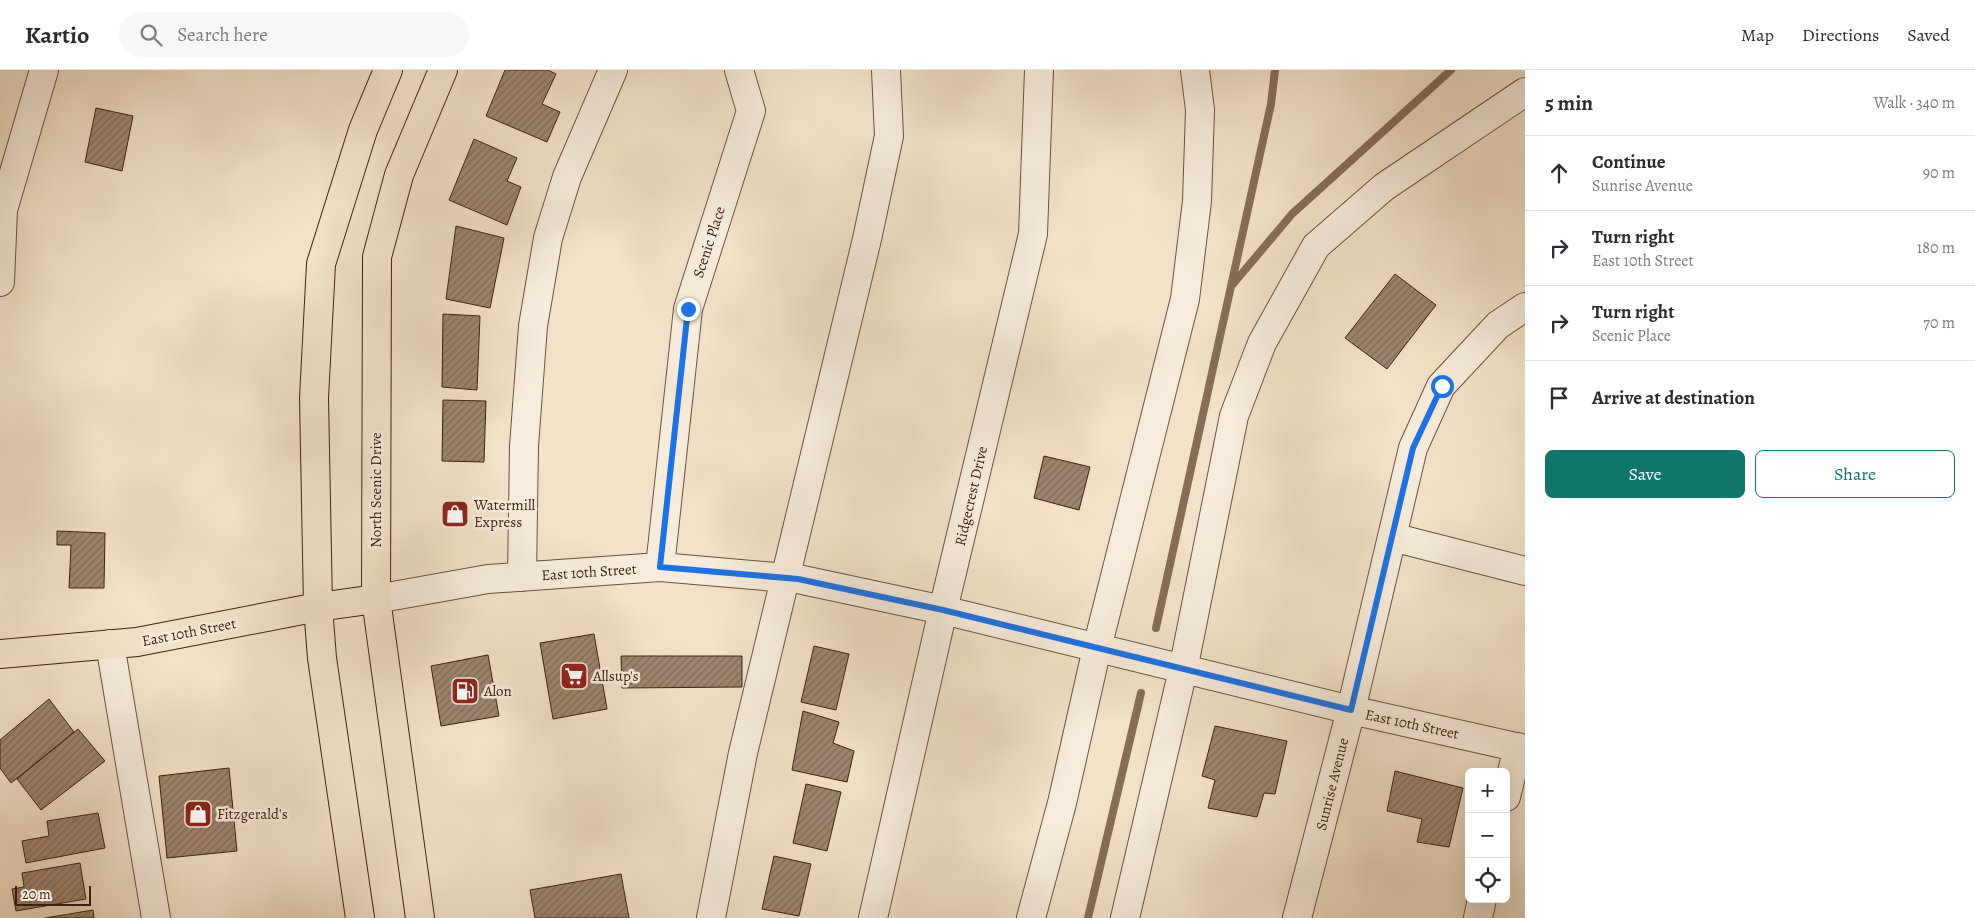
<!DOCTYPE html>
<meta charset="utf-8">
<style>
:root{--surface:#fff;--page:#f7f7f7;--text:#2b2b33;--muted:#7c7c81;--line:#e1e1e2;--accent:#0f766e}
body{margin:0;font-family:Alegreya,serif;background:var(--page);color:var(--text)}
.controls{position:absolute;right:15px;bottom:15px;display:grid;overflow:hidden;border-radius:8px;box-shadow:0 5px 20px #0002}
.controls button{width:45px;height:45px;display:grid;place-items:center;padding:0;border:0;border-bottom:1px solid var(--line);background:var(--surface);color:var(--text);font:25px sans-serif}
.scale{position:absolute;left:15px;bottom:12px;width:76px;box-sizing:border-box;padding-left:5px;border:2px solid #40200f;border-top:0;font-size:14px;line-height:18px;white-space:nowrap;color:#40200f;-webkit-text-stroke:4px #f7ecdb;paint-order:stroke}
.stop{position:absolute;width:15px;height:15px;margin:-11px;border:4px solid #1a73e8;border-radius:50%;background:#fff}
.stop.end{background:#1a73e8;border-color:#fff;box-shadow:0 1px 5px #0008}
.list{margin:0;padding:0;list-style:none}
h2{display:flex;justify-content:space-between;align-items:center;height:65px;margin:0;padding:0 20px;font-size:21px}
h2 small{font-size:16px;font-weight:400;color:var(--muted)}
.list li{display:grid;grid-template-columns:32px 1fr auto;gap:15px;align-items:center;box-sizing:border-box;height:75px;padding:0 20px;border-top:1px solid var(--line)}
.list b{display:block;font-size:19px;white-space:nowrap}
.list p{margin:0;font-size:16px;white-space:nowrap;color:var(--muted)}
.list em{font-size:16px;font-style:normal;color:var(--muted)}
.actions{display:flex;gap:10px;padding:15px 20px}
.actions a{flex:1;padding:11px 0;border:1px solid var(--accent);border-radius:8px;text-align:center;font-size:18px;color:var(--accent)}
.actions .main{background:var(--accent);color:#fff}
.icon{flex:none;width:28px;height:28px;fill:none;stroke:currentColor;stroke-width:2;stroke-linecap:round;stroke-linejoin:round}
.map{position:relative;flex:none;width:1525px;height:848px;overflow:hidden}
header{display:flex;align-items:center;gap:30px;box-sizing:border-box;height:70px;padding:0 25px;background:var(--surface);border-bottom:1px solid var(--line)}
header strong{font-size:24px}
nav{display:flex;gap:28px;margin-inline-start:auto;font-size:18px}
.search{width:350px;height:45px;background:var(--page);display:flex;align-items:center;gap:12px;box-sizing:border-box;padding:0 18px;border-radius:28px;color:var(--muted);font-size:19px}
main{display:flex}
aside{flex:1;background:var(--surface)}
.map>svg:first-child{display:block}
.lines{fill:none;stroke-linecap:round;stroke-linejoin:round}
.stream{stroke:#876d58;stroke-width:8}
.building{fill:url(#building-hatch);stroke:#40200f}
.minor-casing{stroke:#6d503d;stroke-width:30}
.major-casing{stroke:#40200f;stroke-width:30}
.minor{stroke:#f7ecdb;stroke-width:28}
.major{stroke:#f3e2c7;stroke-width:28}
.route{stroke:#1a73e8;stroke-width:6}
.labels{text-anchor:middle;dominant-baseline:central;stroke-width:5;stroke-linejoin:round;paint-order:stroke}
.street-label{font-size:15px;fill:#40200f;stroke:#f7ecdb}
.poi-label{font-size:15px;fill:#40200f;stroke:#f7ecdb;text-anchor:start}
</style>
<header>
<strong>Kartio</strong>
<div class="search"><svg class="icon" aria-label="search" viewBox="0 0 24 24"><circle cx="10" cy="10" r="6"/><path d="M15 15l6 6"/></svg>Search here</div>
<nav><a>Map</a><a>Directions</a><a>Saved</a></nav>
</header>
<main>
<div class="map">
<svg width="1525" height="848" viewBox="0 0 1525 848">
<defs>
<pattern id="building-hatch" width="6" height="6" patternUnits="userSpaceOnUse" patternTransform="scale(1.25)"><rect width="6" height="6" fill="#9d856f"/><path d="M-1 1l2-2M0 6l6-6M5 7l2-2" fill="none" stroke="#816c5a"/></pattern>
</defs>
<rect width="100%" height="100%" fill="#f3e2c7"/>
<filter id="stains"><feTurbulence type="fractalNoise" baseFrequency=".004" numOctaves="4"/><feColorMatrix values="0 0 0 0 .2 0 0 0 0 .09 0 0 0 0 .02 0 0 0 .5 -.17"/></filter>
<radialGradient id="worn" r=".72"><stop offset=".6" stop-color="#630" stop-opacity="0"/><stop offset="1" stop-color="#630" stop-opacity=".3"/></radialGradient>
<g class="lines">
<path class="stream" d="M1233,214L1292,144L1451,0
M1156,558L1271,34L1275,0
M1088,848L1141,623"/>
</g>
<path class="building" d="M505,0H548L556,4L542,34L560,42L547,72L486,46Z
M96,38L133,46L122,101L85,92Z
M474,69L517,88L507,111L521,117L507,155L449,130Z
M456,156L504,168L490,238L446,229Z
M1395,204L1436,235L1387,299L1345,268Z
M443,244L480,246L477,320L442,317Z
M443,330L486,331L484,392L442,391Z
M1044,386L1090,397L1079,440L1034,428Z
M455,434L466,446L456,455L445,443Z
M57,461L105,463L104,518H69L71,475H57Z
M594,564L607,639L553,649L540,573Z
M814,576L849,584L836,640L801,632Z
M488,585L499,646L441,656L431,596Z
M621,586H742V617L622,618Z
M49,629L74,662L11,713L0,698V670Z
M803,641L839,652L833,673L854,681L847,712L792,700Z
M1215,656L1287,671L1275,724L1264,723L1257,747L1208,738L1215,710L1202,706Z
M78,659L105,691L41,740L17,709Z
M229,698L237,781L167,788L159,706Z
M1395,701L1463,718L1449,777L1417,772L1422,749L1387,741Z
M806,714L841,722L827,781L793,773Z
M98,743L105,778L26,793L22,771L49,766L47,751Z
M774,786L811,794L799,846L762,839Z
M80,793L86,829L16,841L12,819L24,817L22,803Z
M621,804L629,848H535L530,820Z
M93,840L94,848H45Z"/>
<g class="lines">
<defs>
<path id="minor" d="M0,212L3,140L44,0
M1392,467L1525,501
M660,497L688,239L751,41L739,0
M522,507L524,376L533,256L548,168L567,107L613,0
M376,529L488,509L660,497L798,509L943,540L1351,640L1525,679
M110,574L156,848
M1506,727L1518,677
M711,848L743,683L867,169L889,66L886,0
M873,848L943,540L1033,164L1039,0
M1031,848L1062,733L1097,578L1185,229L1197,131L1200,40L1195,0
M1125,848L1183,600L1234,346L1262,273L1316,176L1384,117L1525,22
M1297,848L1351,640L1413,378L1441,316L1498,255L1525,237
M1478,848L1482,829"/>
<path id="major" d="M0,584L137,572L318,537L376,529
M360,848L322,588L318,537L314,328L321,194L363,60L388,0
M420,848L376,529L377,187L399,105L443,0"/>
</defs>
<use href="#minor" class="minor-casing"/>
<use href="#major" class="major-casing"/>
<use href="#minor" class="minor"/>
<use href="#major" class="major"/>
</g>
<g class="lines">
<path class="route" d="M688,239L660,497L798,509L943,540L1351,640L1413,378L1442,316"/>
</g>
<defs>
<symbol id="shop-square" viewBox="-11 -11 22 22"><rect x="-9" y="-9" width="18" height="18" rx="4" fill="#8f2418" stroke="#f7ecdb"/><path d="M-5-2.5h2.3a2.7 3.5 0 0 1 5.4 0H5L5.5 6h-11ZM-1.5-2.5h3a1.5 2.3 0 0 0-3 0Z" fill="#fff"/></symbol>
<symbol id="supermarket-square" viewBox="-11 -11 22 22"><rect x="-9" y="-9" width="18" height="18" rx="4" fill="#8f2418" stroke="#f7ecdb"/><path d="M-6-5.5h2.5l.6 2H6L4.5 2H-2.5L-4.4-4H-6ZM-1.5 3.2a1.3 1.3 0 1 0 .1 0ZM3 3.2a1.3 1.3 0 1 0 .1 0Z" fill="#fff"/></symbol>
<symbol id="fuel-square" viewBox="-11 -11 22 22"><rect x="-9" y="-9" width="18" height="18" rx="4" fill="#8f2418" stroke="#f7ecdb"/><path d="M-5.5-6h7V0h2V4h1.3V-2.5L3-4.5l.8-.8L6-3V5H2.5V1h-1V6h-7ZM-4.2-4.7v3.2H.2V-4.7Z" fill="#fff"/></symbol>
</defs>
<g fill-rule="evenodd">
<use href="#shop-square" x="439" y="428" width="32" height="32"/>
<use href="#supermarket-square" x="558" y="590" width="32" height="32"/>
<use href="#fuel-square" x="449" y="605" width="32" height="32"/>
<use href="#shop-square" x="182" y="728" width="32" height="32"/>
</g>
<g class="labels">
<g class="street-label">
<text transform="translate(709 172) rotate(-72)">Scenic Place</text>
<text transform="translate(376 420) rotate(-90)">North Scenic Drive</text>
<text transform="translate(971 426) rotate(-77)">Ridgecrest Drive</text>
<text transform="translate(589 502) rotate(-4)">East 10th Street</text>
<text transform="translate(189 562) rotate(-11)">East 10th Street</text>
<text transform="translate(1412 654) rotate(12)">East 10th Street</text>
<text transform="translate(1332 714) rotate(-76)">Sunrise Avenue</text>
</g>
<g class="poi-label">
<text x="474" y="435">Watermill<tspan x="474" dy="17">Express</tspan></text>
<text x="593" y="606">Allsup's</text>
<text x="484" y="621">Alon</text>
<text x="217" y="744">Fitzgerald's</text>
</g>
</g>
<rect width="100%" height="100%" filter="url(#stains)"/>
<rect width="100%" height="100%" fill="url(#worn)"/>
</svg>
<div class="controls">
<button>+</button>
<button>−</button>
<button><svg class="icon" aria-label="locate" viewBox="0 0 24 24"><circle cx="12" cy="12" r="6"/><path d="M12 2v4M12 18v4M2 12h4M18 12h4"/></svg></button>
</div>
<div class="scale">20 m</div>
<div class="stop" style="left:1442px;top:316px"></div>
<div class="stop end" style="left:688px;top:239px"></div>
</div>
<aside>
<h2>5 min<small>Walk · 340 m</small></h2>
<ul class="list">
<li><svg class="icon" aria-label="ahead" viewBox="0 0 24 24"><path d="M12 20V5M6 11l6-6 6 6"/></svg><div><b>Continue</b><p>Sunrise Avenue</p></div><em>90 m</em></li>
<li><svg class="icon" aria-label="right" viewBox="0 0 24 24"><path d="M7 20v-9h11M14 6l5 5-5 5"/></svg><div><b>Turn right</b><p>East 10th Street</p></div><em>180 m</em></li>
<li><svg class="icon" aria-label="right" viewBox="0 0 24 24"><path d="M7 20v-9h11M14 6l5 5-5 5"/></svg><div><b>Turn right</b><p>Scenic Place</p></div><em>70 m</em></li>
<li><svg class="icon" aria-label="arrive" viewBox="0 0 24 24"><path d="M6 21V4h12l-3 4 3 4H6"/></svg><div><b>Arrive at destination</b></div></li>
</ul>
<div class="actions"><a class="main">Save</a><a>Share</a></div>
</aside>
</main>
